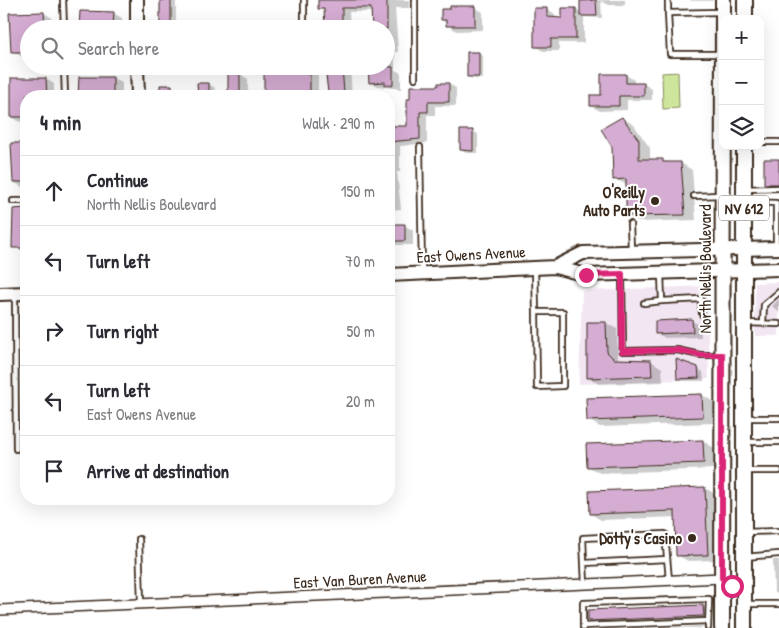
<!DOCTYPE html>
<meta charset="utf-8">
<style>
:root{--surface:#fff;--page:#f7f7f7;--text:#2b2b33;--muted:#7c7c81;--line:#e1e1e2}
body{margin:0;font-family:"Patrick Hand",sans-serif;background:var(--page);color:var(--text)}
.controls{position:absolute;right:15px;top:15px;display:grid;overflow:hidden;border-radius:10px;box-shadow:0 5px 20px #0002}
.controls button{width:45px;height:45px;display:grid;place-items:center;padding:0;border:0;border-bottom:1px solid var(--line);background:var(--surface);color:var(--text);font:25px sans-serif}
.stop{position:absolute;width:15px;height:15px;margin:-11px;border:4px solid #db2777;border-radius:50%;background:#fff}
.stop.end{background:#db2777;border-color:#fff;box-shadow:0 1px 5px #0008}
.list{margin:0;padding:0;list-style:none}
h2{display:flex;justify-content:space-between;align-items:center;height:65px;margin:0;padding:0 20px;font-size:21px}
h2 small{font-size:16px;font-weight:400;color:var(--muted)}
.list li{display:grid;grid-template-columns:32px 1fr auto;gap:15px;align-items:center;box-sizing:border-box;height:70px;padding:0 20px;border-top:1px solid var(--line)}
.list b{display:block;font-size:19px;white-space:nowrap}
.list p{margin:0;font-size:16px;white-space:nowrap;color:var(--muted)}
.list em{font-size:16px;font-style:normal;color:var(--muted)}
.icon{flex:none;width:28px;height:28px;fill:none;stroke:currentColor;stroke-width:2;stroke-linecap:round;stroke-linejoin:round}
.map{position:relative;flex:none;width:779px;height:628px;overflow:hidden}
.search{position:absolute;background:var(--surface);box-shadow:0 5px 20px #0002;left:20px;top:20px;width:375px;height:55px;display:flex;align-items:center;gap:12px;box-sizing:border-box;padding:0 18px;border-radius:28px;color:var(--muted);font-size:19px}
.panel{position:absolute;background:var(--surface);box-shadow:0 5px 20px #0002;left:20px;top:90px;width:375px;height:415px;border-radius:20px}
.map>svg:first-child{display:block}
.built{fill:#f2e6f2}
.green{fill:#cee69c;stroke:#84885d}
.shadow{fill:#0003}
.building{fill:#d5acd2;stroke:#3b2a1e}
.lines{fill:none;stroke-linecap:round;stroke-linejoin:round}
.lane-casing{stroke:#3b2a1e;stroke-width:8}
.street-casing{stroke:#3b2a1e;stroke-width:12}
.secondary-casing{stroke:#3b2a1e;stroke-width:16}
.primary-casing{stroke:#3b2a1e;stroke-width:18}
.lane{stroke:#fff;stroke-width:4.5}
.street{stroke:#fff;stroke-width:9}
.secondary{stroke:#fff;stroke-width:12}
.primary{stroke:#fff;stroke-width:14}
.route{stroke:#db2777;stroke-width:6}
.poi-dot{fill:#3b2a1e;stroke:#fff;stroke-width:2}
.labels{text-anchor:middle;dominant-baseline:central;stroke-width:4;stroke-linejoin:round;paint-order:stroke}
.shield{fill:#fff;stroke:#766a62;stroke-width:1}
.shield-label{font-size:15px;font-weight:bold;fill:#3b2a1e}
.poi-label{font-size:16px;font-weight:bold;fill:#3b2a1e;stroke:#fff;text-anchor:end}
.street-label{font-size:16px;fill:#3b2a1e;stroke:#fff}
</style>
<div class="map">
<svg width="779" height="628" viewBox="0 0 779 628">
<rect width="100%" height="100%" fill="#fff"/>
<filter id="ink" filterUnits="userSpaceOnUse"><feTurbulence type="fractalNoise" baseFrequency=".02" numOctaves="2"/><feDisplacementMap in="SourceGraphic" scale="10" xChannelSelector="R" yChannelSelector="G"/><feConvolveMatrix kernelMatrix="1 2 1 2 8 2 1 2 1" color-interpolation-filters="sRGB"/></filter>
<g filter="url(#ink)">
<path class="built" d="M779,282V336H755V283Z
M707,286L709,379L579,384L582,291Z"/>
<path class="green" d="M678,72L679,108L663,109L662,73Z"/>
<path class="shadow" d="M161,0H176V29H161Z
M319,0H409V8H395L398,52H395V70L401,73V89L378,86L370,82L373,66H386V29L373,12H349L350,29H326V12L319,8Z
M585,0H625V5H609L601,1L602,18L584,17V43H559V51H543L535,46L547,9L555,14V19H564L576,9L582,13Z
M690,0H713V1H691Z
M474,7L483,12V30L456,31L442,20Z
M44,13L52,18L53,29H29V56H21L12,51L11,14Z
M113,13L122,18V29H80Z
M479,53L483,56V79H473L468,76Z
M294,66H318V96H266L265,72H291Z
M327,66H350L352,96H335L329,93Z
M229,74H240L248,79V96H229Z
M626,75L634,80V85L644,84L652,89V100H627V110L600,111L591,106Z
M80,78H113L122,83V96H80Z
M46,79L54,84V96H26V121L20,122L12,117L13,80Z
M199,84H209L215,88V96H199Z
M449,84L456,88V106H435V115H427V143L400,146V172H397L401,209L389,210V122L397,126L408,127L439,87Z
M161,86H171L178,90L179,96H162Z
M622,118L634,125L650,148V160L681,163L692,170L696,220L639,222L628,216L627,185L614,179Z
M473,131L478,134V153H466L461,150Z
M26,144V187H22L14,182L12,145Z
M779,160V189H773L765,184Z
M14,210H26V252L14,247Z
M389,225L405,226L413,230V245H389Z
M779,299V312L772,306Z
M692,321L700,325L701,337L665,338L656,333Z
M606,323L617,329L618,359L651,361L662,368L663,382L599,384L588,378Z
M698,368L703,372L704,381H683L678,378Z
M702,395L713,401L714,423L600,427L588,420L587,399Z
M703,441L714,448L715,469L600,473L589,467Z
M705,488L715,494L718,560L688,561L677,555V517L601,520L591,514Z
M773,560H779V595L774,592Z
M703,606L712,611V620L598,626L589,621V611Z
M703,626L706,628H666Z"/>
<path class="building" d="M160,0H171V29H160Z
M318,0H387V29H372L371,8H342V29H325L324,9H318Z
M596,0L597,16H580V1Z
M450,6H475V26H446V20H441V9H450Z
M534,8H547V17L562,18V8H576V39H551V47H534Z
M80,11L114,12L113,29H79Z
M44,12L45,29H29V52H11L9,13Z
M467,52H479V77H467Z
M290,66H310V96H264V71H290Z
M325,66H342L344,93H328Z
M368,66L393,67V85H385V82L369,83Z
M228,73H240V96H228Z
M601,74H626V83H644V96H619V106H590V95H601Z
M79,77H113V95H78Z
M11,78H46L47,96H26V117H11Z
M197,83H209V96H198Z
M438,83H449V102H428V112H420V139L389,142V126H407V99H410V86H438Z
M160,85H172V96H160Z
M622,117L639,140V159H663V162H681L685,215L626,216V179L613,180L612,147L601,129Z
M460,130H473V151L460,150Z
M11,143H26V182H13Z
M764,159H779V184H764Z
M26,208V248H12L13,209Z
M389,224H405V241H389Z
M692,319L693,332L655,334V321Z
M587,322H606L607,352L614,359L651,360L652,376L587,378Z
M676,359L698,367L699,378L677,379Z
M702,394L703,417L587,421L586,398Z
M703,440L704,463L587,467L586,444Z
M705,487L708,555L676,556L675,511L590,514L589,491Z
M703,605L704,616L588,621V610Z"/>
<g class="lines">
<defs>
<path id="lane" d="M63,0L64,29
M304,0V29
M415,0V78
M668,0V13
M720,54H670L668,13L721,12
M64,66L65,96
M760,142H779
M420,147L422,272
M745,189L779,188
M694,196L720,195
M13,201H26
M745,202L776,203V247
M630,224L631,249
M535,269L536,312H563V386L537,387L536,312
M661,274L662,301L701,299L702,314
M622,275L623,351L677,350L700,355H721
M15,295L16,449
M644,303L662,301
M745,323L779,324
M763,323L764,305L779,292
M745,418H779
M745,442H779
M745,471H779
M745,532L779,531
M139,539L141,603
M745,557L779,554
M667,559L584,563L583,538L665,534L669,580
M584,563L585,584
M745,604H779
M583,626L708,621
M583,628V603L709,599L708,628"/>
<path id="street" d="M0,610L722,578"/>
<path id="secondary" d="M137,0V29
M137,66L138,96
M555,267L583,253L779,248
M389,275L555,267L586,275L779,269
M0,294L26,293"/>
<path id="primary" d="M745,19V0
M722,628L723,0
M744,628V146"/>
</defs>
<use href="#lane" class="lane-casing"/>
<use href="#street" class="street-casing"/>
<use href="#secondary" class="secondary-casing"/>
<use href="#primary" class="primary-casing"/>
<use href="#lane" class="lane"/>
<use href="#street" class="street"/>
<use href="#secondary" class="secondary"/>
<use href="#primary" class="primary"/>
</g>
</g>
<g class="lines" filter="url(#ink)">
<path class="route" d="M586,275L622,274V351L677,350L700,355H722V578L732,586"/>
</g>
<g class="poi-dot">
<circle cx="655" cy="201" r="5"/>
<circle cx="692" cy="538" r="5"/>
</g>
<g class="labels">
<rect class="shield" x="719" y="195.5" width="50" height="25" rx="4"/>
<g class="shield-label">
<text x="744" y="208">NV 612</text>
</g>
<g class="poi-label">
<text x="645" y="192">O'Reilly<tspan x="645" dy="18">Auto Parts</tspan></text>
<text x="682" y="538">Dotty's Casino</text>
</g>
<g class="street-label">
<text transform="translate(471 254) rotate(-3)">East Owens Avenue</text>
<text transform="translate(705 269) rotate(-90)">North Nellis Boulevard</text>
<text transform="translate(360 579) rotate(-3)">East Van Buren Avenue</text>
</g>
</g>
</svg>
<div class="controls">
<button>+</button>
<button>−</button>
<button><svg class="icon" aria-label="layers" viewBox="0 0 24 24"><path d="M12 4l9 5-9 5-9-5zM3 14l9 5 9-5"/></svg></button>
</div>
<div class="stop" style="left:732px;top:586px"></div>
<div class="stop end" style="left:586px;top:275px"></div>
<div class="search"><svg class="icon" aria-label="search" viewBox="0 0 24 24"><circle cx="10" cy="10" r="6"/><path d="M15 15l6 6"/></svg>Search here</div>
<section class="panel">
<h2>4 min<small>Walk · 290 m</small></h2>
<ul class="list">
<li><svg class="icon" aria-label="ahead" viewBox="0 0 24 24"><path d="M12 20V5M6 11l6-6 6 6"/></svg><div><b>Continue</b><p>North Nellis Boulevard</p></div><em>150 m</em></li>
<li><svg class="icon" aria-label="left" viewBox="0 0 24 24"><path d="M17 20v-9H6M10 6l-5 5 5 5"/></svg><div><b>Turn left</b></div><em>70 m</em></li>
<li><svg class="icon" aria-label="right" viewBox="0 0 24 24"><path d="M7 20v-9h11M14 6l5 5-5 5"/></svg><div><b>Turn right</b></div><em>50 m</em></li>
<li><svg class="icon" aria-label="left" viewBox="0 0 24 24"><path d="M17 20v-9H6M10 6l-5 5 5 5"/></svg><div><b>Turn left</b><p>East Owens Avenue</p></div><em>20 m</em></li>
<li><svg class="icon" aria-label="arrive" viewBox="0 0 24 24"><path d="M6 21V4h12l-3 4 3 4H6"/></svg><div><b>Arrive at destination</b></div></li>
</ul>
</section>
</div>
